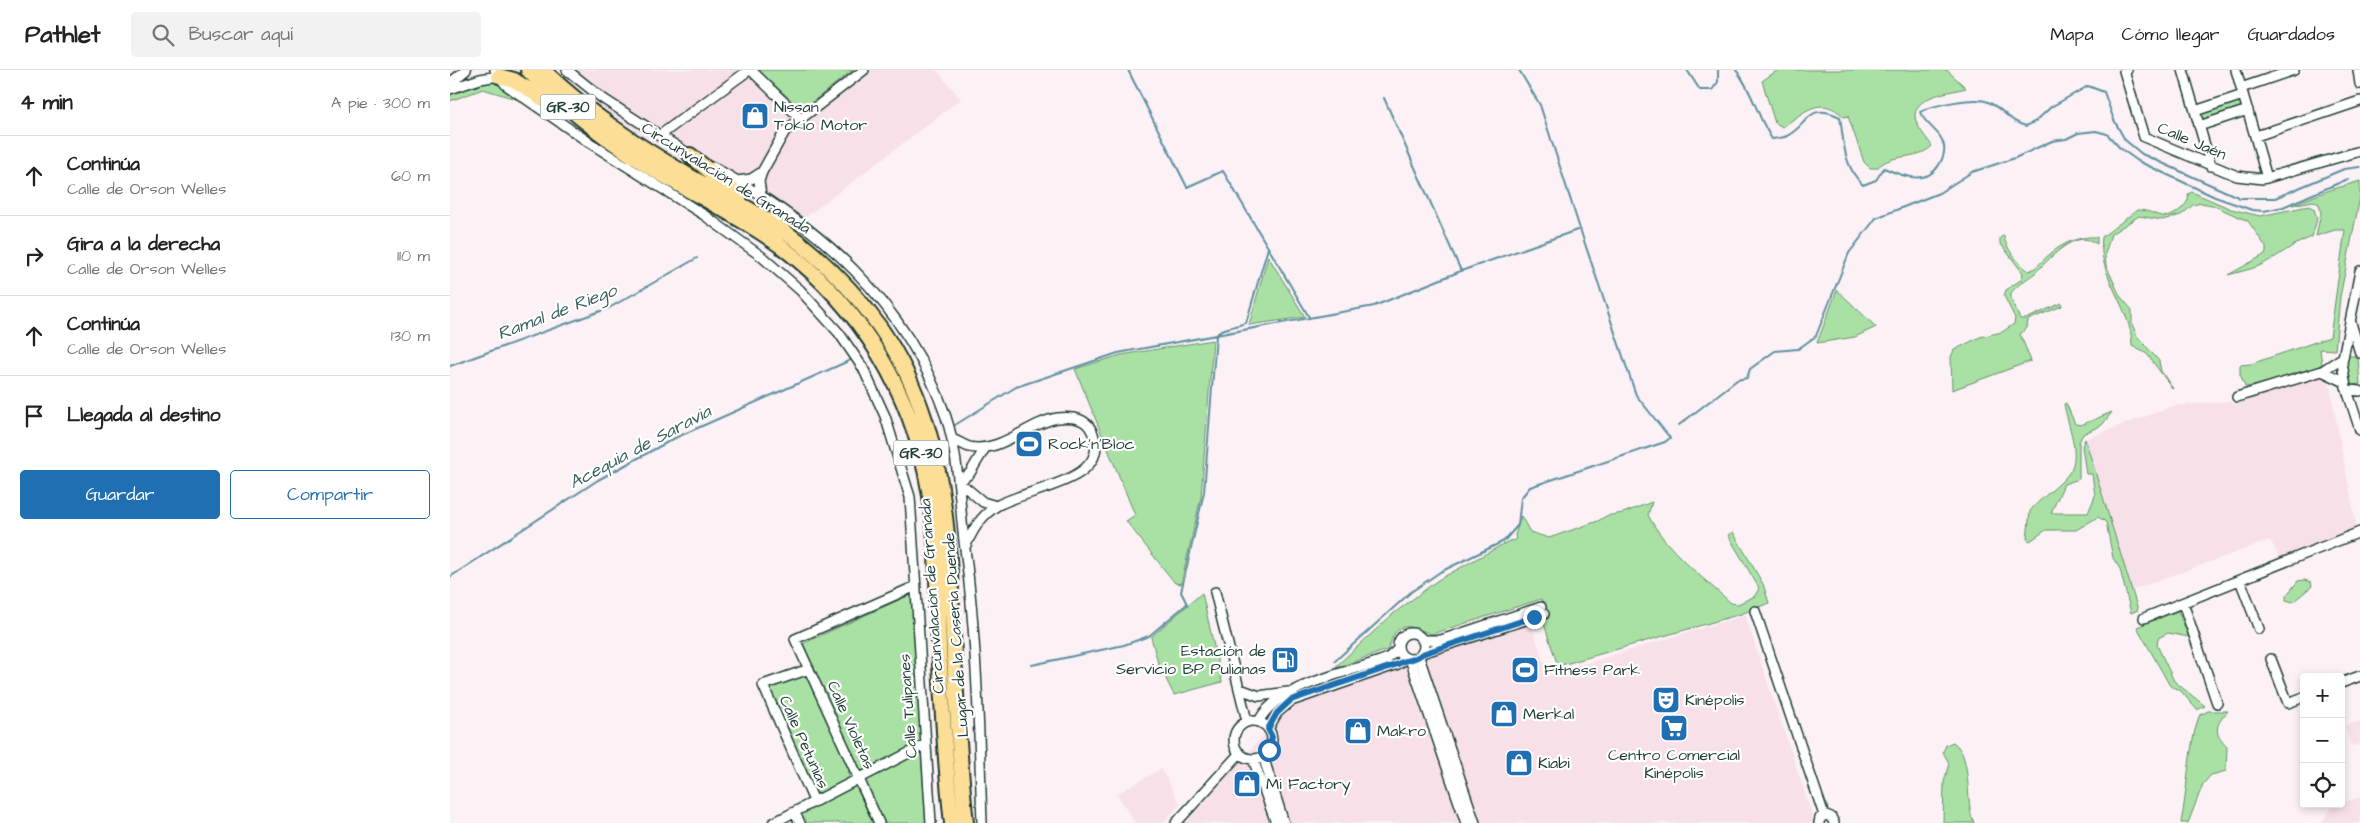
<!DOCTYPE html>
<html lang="es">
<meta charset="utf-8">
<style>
:root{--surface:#fff;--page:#f2f2f2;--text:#222;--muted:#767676;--line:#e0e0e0;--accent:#1f6fb2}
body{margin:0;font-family:"Architects Daughter",sans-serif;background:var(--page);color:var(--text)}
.controls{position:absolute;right:15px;bottom:15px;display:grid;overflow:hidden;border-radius:5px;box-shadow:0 2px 8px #0003}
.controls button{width:45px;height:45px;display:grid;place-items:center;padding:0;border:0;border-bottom:1px solid var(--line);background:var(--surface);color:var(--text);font:25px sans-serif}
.stop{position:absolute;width:15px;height:15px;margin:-11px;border:4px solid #1f6fb2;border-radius:50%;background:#fff}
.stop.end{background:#1f6fb2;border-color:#fff;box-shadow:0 1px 5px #0008}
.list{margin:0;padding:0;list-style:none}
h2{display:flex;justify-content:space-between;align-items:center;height:65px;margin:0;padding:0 20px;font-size:21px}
h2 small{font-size:16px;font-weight:400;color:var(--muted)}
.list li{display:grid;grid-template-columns:32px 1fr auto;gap:15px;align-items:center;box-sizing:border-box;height:80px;padding:0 20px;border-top:1px solid var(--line)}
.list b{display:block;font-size:19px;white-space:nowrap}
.list p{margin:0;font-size:16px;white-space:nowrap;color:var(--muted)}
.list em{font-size:16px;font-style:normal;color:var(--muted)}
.actions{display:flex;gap:10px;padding:15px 20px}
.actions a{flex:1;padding:11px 0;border:1px solid var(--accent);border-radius:5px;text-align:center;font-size:18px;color:var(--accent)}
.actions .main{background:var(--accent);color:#fff}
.icon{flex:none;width:28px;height:28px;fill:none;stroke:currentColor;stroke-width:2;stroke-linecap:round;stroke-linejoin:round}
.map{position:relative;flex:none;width:1910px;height:753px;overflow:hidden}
header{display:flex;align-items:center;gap:30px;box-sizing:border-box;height:70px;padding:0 25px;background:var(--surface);border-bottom:1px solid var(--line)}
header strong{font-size:24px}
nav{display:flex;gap:28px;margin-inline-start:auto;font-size:18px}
.search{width:350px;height:45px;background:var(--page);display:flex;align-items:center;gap:12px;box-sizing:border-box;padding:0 18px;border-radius:5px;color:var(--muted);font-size:19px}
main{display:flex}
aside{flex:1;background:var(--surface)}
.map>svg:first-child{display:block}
.built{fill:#f8e0e9}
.green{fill:#a9e1a5;stroke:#648f6c}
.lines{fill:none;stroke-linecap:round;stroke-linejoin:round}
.stream{stroke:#5d909f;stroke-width:2}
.minor-casing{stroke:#1f3d34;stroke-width:12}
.highway-casing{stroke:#1f3d34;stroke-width:18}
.minor{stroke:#fff;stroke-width:9}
.highway{stroke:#fcde96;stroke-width:14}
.route{stroke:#1f6fb2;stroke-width:6}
.labels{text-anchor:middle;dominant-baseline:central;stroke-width:4.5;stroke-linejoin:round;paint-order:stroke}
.shield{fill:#fff;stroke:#627771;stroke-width:1}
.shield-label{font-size:15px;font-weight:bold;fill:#1f3d34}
.poi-label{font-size:16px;fill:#1f3d34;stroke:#fff;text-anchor:start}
.street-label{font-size:16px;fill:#1f3d34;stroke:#fff}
.water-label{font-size:18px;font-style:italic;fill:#396061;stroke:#fff}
</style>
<header>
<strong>Pathlet</strong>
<div class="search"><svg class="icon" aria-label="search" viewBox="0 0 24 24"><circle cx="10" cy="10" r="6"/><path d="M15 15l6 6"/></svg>Buscar aquí</div>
<nav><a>Mapa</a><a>Cómo llegar</a><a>Guardados</a></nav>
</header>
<main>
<aside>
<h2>4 min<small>A pie · 300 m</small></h2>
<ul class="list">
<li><svg class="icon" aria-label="ahead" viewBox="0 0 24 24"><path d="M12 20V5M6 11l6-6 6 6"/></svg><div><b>Continúa</b><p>Calle de Orson Welles</p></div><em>60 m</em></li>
<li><svg class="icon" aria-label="right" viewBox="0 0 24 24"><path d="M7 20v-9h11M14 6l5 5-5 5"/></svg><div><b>Gira a la derecha</b><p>Calle de Orson Welles</p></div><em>110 m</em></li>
<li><svg class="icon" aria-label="ahead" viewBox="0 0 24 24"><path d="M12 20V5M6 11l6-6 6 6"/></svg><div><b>Continúa</b><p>Calle de Orson Welles</p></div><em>130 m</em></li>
<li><svg class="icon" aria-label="arrive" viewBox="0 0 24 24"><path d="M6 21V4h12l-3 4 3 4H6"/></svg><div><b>Llegada al destino</b></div></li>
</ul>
<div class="actions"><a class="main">Guardar</a><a>Compartir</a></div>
</aside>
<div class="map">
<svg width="1910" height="753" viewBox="0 0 1910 753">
<rect width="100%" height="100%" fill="#fcf1f5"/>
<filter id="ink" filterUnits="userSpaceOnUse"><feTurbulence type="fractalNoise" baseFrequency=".02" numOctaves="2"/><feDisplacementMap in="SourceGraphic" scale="10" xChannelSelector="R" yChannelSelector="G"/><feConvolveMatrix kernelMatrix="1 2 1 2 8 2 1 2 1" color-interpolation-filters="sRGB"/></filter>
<g filter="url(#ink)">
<path class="built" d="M111,0H486L511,29L344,156L225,86L157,42Z
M1875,305L1878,307L1907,460L1830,488L1820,470L1680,521L1635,369L1723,336L1779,331L1784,335L1788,334L1791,329L1849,311Z
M1295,545L1365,753H734L843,633L1081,553L1098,605Z
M1910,651V674L1902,676L1895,656Z
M711,699L730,734L713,753H685L667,724Z
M1910,727V753H1872L1882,736Z"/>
<path class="green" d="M311,0H403L352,40L309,1Z
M1328,0H1497L1516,18C1502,22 1466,25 1465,45C1465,56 1477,68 1482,76C1467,91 1442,82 1427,98H1420L1414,92L1398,46L1394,47C1371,24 1354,42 1333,57L1325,53L1312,11Z
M36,11H44L71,27L69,30L33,19L0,31V22Z
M1792,27L1796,39L1751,53L1749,43Z
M1910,111V127L1890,227L1885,280L1870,279L1872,294C1850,308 1821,314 1795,317L1790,304V295L1801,294L1880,267L1895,160H1885L1866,166L1871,143L1869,134L1863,131L1842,135L1877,121Z
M1742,122L1781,139L1810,146L1859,136L1864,139L1867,149L1862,167C1842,174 1828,187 1809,196C1799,200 1788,202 1778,205L1812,186L1816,183V177L1798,151L1762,135L1751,133L1743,135L1731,145L1712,150L1689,146L1661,164L1655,184L1656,195L1670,226L1682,240V254L1687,266L1709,291L1711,301L1723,319L1697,284L1682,276C1682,237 1647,207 1652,167L1687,140C1708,140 1713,156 1732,138C1737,133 1739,130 1738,124Z
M1554,165C1554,176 1569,195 1579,201C1588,198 1592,190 1600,184C1614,172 1630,166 1647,167V174C1625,157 1599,190 1585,203C1576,210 1568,214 1561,223V229L1570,249H1576L1611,233L1612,236L1578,250L1577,258L1570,264L1581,291L1502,320L1501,287L1504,280L1530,267L1552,262L1564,254L1565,248L1554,226L1556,220L1572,209L1573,203L1550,173V168Z
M818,186L855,247L799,255Z
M1387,220L1426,257L1405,267L1367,273Z
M763,270L751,427L731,514L725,513L676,451L685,445L625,299L671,285Z
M1900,286H1904L1908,289L1910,314L1902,315L1899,312L1896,292Z
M1616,333L1625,354L1631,355L1662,342L1652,355L1633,364L1629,372V409L1614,414L1601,443H1638L1645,426L1642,404H1636L1632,376L1635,369L1688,540L1681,543L1670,499L1663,488L1656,452L1648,447L1626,460H1596L1580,471L1577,469L1580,441C1591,427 1609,417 1619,403C1632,386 1617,353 1614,334Z
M1202,432L1198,445C1216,480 1252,507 1281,533L1288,534L1305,526L1309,518L1278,465L1283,462L1313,514L1319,533L1291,544L1108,596L1093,551L1099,548L1091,529L982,564C970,561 952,548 943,566C940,571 941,576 937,580L883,599L943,544L988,510L1059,471L1066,470L1065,465L1071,446L1080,462L1099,468L1148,451L1156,446L1173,443Z
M1854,510L1861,512L1862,516L1843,532L1836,530V526L1848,511Z
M752,523L772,612L724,625L708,593L701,567Z
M462,524L471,671L410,702L352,574Z
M1728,541L1739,567L1718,563L1708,568L1707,575L1724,611L1755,636L1747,640L1731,621L1720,616L1687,557Z
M356,605L400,701L397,702L400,708L366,726L318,617Z
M1758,641H1778C1765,655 1763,663 1777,677L1776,701L1761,705L1753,714L1738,753H1731C1738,717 1738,679 1749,646Z
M1503,672C1524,687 1514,732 1524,753H1493L1494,712L1499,693L1493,682L1496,675Z
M471,680L476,753H433L414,710Z
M405,715L423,753H353L349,745Z"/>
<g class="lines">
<path class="stream" d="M678,0L737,117L773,101L859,247
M1069,0L1090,35L1130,159
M1237,0L1250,20H1262L1268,12V0
M1286,0C1303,21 1307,47 1322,69C1327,68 1333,68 1337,66C1359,55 1357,31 1390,47C1394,72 1393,96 1413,115L1426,110L1434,98C1452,106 1476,116 1489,95C1492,90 1495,82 1494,76C1492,62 1475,55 1470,42C1482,35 1526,26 1538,32C1554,39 1559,52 1576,56L1586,51L1601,37L1638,16L1654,22L1664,50L1675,70L1692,84L1790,128H1825L1894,99L1910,97
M934,28L1011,201
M0,296L159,238L247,188
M505,355L566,317L668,283L924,236L1011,201L1130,159L1186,325L1220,368L1215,372L1080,417L1071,428L1068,455L1054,471L990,502L961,522L885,591
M1229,355L1287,310L1297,308L1300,299L1325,281L1348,279L1366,266L1399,183L1426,148L1489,123L1522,102L1565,88L1602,71L1616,69L1628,63L1646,61L1657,64L1670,78L1688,91L1765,127L1802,140L1814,141L1833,137L1898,109
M0,507L148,410L225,368L403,289
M582,595L674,575L699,566L737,534L731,522L754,422L766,266L771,260L796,253L818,178"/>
<defs>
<path id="minor" d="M45,0L56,15L140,73L254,145L311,186L350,220L389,263L413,298L435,346L460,427L481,753
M117,0L152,28L245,88
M301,0L351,49
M1677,0L1674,1L1694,67L1787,106L1813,109L1910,81
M1733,0L1761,96
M1786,0L1817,108
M1908,0L1910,14
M0,13L16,0
M1791,18L1844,0
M0,19L30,9L49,6
M1745,41L1793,25
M1749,56L1798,40
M209,66L299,0
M1806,66L1910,31
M263,97C368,155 456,230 496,347C510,390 509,435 515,479C527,570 529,662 532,753
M288,111L301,109L312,102
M311,125L309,111L312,102L335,61L414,0
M1910,201L1892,293L1896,317L1910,360
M1901,253L1910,283
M1872,301L1895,312
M1898,320L1910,321
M1787,327L1872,301L1892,288
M502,369C508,371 513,375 519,377C550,384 579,352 608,348C617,347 630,347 637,354C641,358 644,366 645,371C654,414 569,420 545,437C530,447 523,460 516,475
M535,378L520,403L509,412L533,432L546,436
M1790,510L1809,559
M765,522L797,651
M1733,533L1767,633
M1305,541L1374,745
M1694,548L1910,462
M948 576a13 13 0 1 1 26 0a13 13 0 1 1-26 0Z
M972,570H991L1091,537
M972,583L1094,544
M969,587L1025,753
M960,589L1016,753
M1821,589L1838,633L1854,627
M359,599L313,615L364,731
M1891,613L1910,606
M790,619L809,626L838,622
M809,651C826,616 895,603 930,591L938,588L948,579
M784 670a19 19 0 1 1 38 0a19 19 0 1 1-38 0Z
M818,659L827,643L841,631L948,594L956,589
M813,686L834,753
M803,689L826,753
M344,742L350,753
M323,753L476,674
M429,753L345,569L466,516
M726,753L790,683
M1369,753L1370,748L1376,745L1381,747L1384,753"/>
<path id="highway" d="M78,0C113,36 153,67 195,94C240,123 289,145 332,177C412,238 462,322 479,420C488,471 487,524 489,575C492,635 495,694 502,753
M93,0C138,43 188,76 241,107C278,128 318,147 350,173C485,282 497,404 503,565C506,628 509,691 516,753
M49,6L64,10L104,36
M240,85L290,126"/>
</defs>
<use href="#minor" class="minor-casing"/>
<use href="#highway" class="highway-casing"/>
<use href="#minor" class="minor"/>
<use href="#highway" class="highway"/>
</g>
</g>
<g class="lines" filter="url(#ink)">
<path class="route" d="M819,680L822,667L818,659L827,643L841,630L948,594C956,589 965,591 972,584L1084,547"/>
</g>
<defs>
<symbol id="shop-square" viewBox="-11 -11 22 22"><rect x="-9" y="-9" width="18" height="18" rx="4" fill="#1f6fb2" stroke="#fff"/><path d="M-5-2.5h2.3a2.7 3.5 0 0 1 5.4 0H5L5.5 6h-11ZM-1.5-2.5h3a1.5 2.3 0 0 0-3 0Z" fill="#fff"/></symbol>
<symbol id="stadium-square" viewBox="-11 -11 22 22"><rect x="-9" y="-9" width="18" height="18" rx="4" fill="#1f6fb2" stroke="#fff"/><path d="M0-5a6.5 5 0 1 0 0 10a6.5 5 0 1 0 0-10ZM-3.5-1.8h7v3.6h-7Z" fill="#fff"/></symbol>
<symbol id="fuel-square" viewBox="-11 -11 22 22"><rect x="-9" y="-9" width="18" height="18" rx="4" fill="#1f6fb2" stroke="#fff"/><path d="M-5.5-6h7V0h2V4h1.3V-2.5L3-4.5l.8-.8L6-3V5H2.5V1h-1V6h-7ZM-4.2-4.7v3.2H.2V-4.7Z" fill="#fff"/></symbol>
<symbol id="theatre-square" viewBox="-11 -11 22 22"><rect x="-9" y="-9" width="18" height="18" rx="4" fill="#1f6fb2" stroke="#fff"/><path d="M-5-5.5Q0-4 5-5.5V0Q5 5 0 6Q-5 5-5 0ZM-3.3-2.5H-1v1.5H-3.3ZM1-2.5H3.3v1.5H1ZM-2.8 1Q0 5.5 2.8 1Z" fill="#fff"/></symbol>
<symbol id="supermarket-square" viewBox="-11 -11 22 22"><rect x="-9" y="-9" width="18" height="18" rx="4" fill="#1f6fb2" stroke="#fff"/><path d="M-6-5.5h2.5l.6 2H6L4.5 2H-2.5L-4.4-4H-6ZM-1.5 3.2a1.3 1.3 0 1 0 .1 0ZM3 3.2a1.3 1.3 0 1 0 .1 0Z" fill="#fff"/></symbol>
</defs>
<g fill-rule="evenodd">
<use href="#shop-square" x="289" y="30" width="32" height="32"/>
<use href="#stadium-square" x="563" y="358" width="32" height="32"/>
<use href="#fuel-square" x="819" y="574" width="32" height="32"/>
<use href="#stadium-square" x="1059" y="584" width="32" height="32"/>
<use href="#theatre-square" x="1200" y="614" width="32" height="32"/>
<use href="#shop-square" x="1038" y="628" width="32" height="32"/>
<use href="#supermarket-square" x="1208" y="642" width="32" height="32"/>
<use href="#shop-square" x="892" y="645" width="32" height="32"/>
<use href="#shop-square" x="1053" y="677" width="32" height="32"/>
<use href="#shop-square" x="781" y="698" width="32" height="32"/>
</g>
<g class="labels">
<g class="shield">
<rect x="90.5" y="24.5" width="55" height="25" rx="4"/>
<rect x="443.5" y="370.5" width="55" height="25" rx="4"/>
</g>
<g class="shield-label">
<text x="118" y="37">GR-30</text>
<text x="471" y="383">GR-30</text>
</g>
<g class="poi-label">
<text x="324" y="37">Nissan<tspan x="324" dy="18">Tokio Motor</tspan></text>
<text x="598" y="374">Rock'n'Bloc</text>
<text x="816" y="581" text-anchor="end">Estación de<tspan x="816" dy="18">Servicio BP Pulianas</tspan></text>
<text x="1094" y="600">Fitness Park</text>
<text x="1235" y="630">Kinépolis</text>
<text x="1073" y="644">Merkal</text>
<text x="927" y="661">Makro</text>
<text x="1224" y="685" text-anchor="middle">Centro Comercial<tspan x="1224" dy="18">Kinépolis</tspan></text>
<text x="1088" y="693">Kiabi</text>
<text x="816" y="714">Mi Factory</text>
</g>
<g class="street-label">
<text transform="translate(1742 71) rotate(23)">Calle Jaén</text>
<text transform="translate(276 108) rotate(32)">Circunvalación de Granada</text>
<text transform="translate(482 526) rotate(-94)">Circunvalación de Granada</text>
<text transform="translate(506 565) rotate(-94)">Lugar de la Caseria Duende</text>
<text transform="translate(458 636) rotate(-94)">Calle Tulipanes</text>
<text transform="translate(401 655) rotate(66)">Calle Violetas</text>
<text transform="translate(354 672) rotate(66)">Calle Petunias</text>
</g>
<g class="water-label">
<text transform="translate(107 242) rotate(-21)">Ramal de Riego</text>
<text transform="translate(190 377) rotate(-28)">Acequia de Saravia</text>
</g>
</g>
</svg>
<div class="controls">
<button>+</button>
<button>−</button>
<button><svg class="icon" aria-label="locate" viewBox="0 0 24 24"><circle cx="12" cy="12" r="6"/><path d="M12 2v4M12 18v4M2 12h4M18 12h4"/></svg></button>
</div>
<div class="stop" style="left:819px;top:680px"></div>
<div class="stop end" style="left:1084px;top:547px"></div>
</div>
</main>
